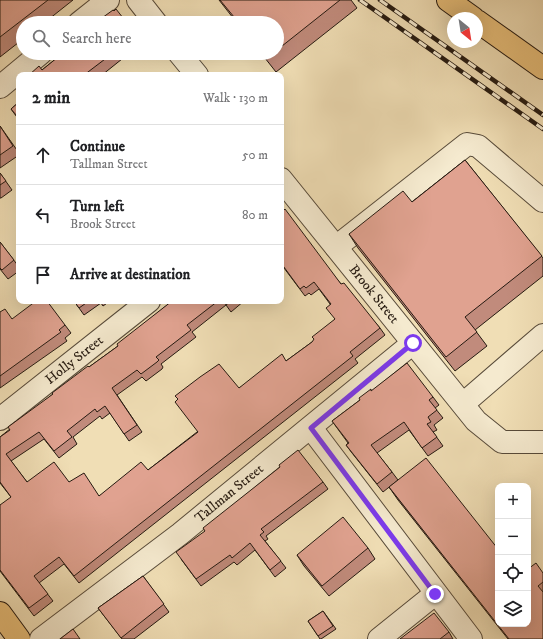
<!DOCTYPE html>
<meta charset="utf-8">
<style>
:root{--surface:#fff;--page:#f6f6f6;--text:#202124;--muted:#757577;--line:#e0e0e0}
body{margin:0;font-family:"IM FELL DW Pica",serif;background:var(--page);color:var(--text)}
.controls{position:absolute;right:12px;bottom:12px;display:grid;overflow:hidden;border-radius:8px;box-shadow:0 4px 16px #0002}
.controls button{width:36px;height:36px;display:grid;place-items:center;padding:0;border:0;border-bottom:1px solid var(--line);background:var(--surface);color:var(--text);font:20px sans-serif}
.compass{position:absolute;left:447px;top:12px;width:36px;height:36px;border-radius:50%;background:var(--surface);box-shadow:0 4px 16px #0002;rotate:150deg}
.stop{position:absolute;width:12px;height:12px;margin:-9px;border:3px solid #7c3aed;border-radius:50%;background:#fff}
.stop.end{background:#7c3aed;border-color:#fff;box-shadow:0 1px 4px #0008}
.list{margin:0;padding:0;list-style:none}
h2{display:flex;justify-content:space-between;align-items:center;height:52px;margin:0;padding:0 16px;font-size:17px}
h2 small{font-size:13px;font-weight:400;color:var(--muted)}
.list li{display:grid;grid-template-columns:26px 1fr auto;gap:12px;align-items:center;box-sizing:border-box;height:60px;padding:0 16px;border-top:1px solid var(--line)}
.list b{display:block;font-size:15px;white-space:nowrap}
.list p{margin:0;font-size:13px;white-space:nowrap;color:var(--muted)}
.list em{font-size:13px;font-style:normal;color:var(--muted)}
.icon{flex:none;width:22px;height:22px;fill:none;stroke:currentColor;stroke-width:2;stroke-linecap:round;stroke-linejoin:round}
.map{position:relative;flex:none;width:543px;height:639px;overflow:hidden}
.search{position:absolute;background:var(--surface);box-shadow:0 4px 16px #0002;left:16px;top:16px;width:268px;height:44px;display:flex;align-items:center;gap:10px;box-sizing:border-box;padding:0 14px;border-radius:22px;color:var(--muted);font-size:15px}
.panel{position:absolute;background:var(--surface);box-shadow:0 4px 16px #0002;left:16px;top:72px;width:268px;height:232px;border-radius:8px}
.map>svg:first-child{display:block}
.lines{fill:none;stroke-linecap:round;stroke-linejoin:round}
.minor-casing{stroke:#584b3a;stroke-width:24}
.major-casing{stroke:#251a11;stroke-width:24}
.minor{stroke:#f5eacf;stroke-width:22}
.major{stroke:#e8bf7a;stroke-width:22}
.rail-casing{stroke:#251a11;stroke-width:4.5}
.rail{stroke:#f5eacf;stroke-width:3;stroke-dasharray:9;stroke-linecap:butt}
.wall{fill:#c18b7c;stroke:#251a11}
.building{fill:#e0a290;stroke:#251a11}
.route{stroke:#7c3aed;stroke-width:5}
.labels{text-anchor:middle;dominant-baseline:central;stroke-width:3;stroke-linejoin:round;paint-order:stroke}
.street-label{font-size:14px;fill:#251a11;stroke:#f5eacf}
</style>
<div class="map">
<svg width="543" height="639" viewBox="0 0 543 639">
<rect width="100%" height="100%" fill="#f0deb5"/>
<filter id="stains"><feTurbulence type="fractalNoise" baseFrequency=".005" numOctaves="4"/><feColorMatrix values="0 0 0 0 .2 0 0 0 0 .09 0 0 0 0 .02 0 0 0 .5 -.17"/></filter>
<radialGradient id="worn" r=".72"><stop offset=".6" stop-color="#630" stop-opacity="0"/><stop offset="1" stop-color="#630" stop-opacity=".3"/></radialGradient>
<g class="lines">
<defs>
<g id="minor">
<path d="M138,0L156,23"/>
<path d="M79,23L108,0"/>
<path d="M179,53L197,75"/>
<path d="M0,87L41,53"/>
<path id="s1" d="M281,179L476,421L502,442H543"/>
<path d="M336,247L467,144L478,146L543,201"/>
<path d="M463,404L543,335"/>
<path id="s2" d="M0,419L149,301"/>
<path d="M311,428L471,639"/>
<path id="s3" d="M41,639L180,534L413,343"/>
<path d="M379,639L435,594"/>
</g>
<path id="major" d="M448,0L473,18
M477,21L543,68
M0,613L19,639"/>
</defs>
<use href="#minor" class="minor-casing"/>
<use href="#major" class="major-casing"/>
<use href="#minor" class="minor"/>
<use href="#major" class="major"/>
<defs>
<path id="rail" d="M360,0L543,129
M380,0L543,115"/>
</defs>
<use href="#rail" class="rail-casing"/>
<use href="#rail" class="rail"/>
</g>
<path class="wall" d="M0,0H73L44,23H23V39L0,57Z
M219,0H351L357,8L276,72L261,53H277V23H237Z
M63,53H127L121,57L122,59L102,75H29L42,70Z
M19,102V120L11,109Z
M0,126L19,153V155L0,168Z
M465,160L543,258V276L475,330L487,346L455,371L358,248L349,234L412,202Z
M0,173L12,190L1,198H0Z
M281,213L341,284L380,328L385,335L355,359L358,363L79,583L64,564L39,583L53,601L34,616L0,571L11,497L0,483V437L53,394L89,367L118,346L172,301H244L231,312L226,305L192,332L196,337L161,364L163,367L162,369L146,381L142,377L117,395L142,432L129,441L110,413L102,419L100,416L73,437L77,444L59,458L44,439L11,461L27,482H69L99,496L148,470L197,432L239,388L286,361L312,342L335,319L330,304L319,289L311,295L309,293L305,296L281,264Z
M0,242L19,267V271L8,279L0,269Z
M74,301H110L103,306L101,303L84,315Z
M0,312L12,319L65,325L71,333L65,338L67,341L0,388Z
M371,391L433,397L439,405L435,408L443,418L434,425L437,430L433,432L443,446L428,456L409,430L377,453L392,472L398,480L383,492L352,453L346,445L348,443L332,421L360,400Z
M323,482L328,489L266,536L268,539L265,541L286,568L275,577L255,550L237,565L234,562L201,586L181,559L205,531Z
M389,487L498,624L528,569L543,573V639H508L398,500Z
M368,548L375,559L329,596L304,566L297,555Z
M143,576L169,612L134,639H122L98,608Z
M323,611L336,629L321,639H320L308,621Z
M449,632L453,639H400Z"/>
<path class="building" d="M0,0H48L0,37Z
M220,0H340L277,50V23H239Z
M116,9L127,23H95L113,10L114,11Z
M63,53H113L84,75H29L39,66L42,70Z
M263,53H274L267,58Z
M19,102V115L17,116L11,109Z
M0,126L13,146L0,155Z
M465,160L542,256L465,317L477,332L446,357L349,234L403,191L412,202Z
M0,173L6,181L0,185Z
M285,209L341,284L344,283L380,328L350,352L353,356L74,576L59,557L34,576L48,594L29,608L0,570V505L11,497L0,482V437L10,430L8,427L53,394L52,393L88,366L89,367L118,346L117,344L172,301H218L187,325L191,330L156,357L159,360L157,362L141,374L137,370L112,388L137,425L124,434L105,406L97,412L95,409L67,431L72,437L54,451L39,432L6,454L27,482L54,462L69,482L84,473L99,496L141,462L148,470L198,432L175,402L178,399L175,396L200,377L219,364L239,388L282,354L286,361L312,342L314,339L312,337L335,319L326,308L331,304L314,282L306,288L304,286L300,289L281,263V213Z
M0,242L14,260L2,270L0,268Z
M36,301H47L65,325L59,330L61,332L0,376V312L5,309L12,319Z
M74,301H89L79,308Z
M224,301H231L226,305Z
M407,363L433,397L429,400L437,410L428,417L431,422L427,424L437,437L422,448L404,422L371,445L392,472L377,484L346,445L349,443L332,421L360,400L359,398L371,389V391Z
M298,450L323,482L261,529L264,532L260,535L281,561L270,570L250,543L232,558L230,555L196,579L176,552L205,531L203,528L280,467L279,465Z
M426,458L498,549V624H528V569L536,563L543,573V582L538,586L543,592V639H509L389,487Z
M343,517L368,548L322,586L297,555Z
M143,576L164,604L121,638L98,608Z
M323,611L333,626L318,636L308,621Z
M434,613L449,632L440,639H400Z
M73,629L80,639H60Z"/>
<g class="lines">
<path class="route" d="M413,343L311,428L435,594"/>
</g>
<g class="labels">
<g class="street-label">
<text stroke="none"><textPath href="#s1" startOffset="148">Brook Street</textPath></text>
<text stroke="none"><textPath href="#s2" startOffset="95">Holly Street</textPath></text>
<text stroke="none"><textPath href="#s3" startOffset="238">Tallman Street</textPath></text>
</g>
</g>
<rect width="100%" height="100%" filter="url(#stains)"/>
<rect width="100%" height="100%" fill="url(#worn)"/>
</svg>
<div class="controls">
<button>+</button>
<button>−</button>
<button><svg class="icon" aria-label="locate" viewBox="0 0 24 24"><circle cx="12" cy="12" r="6"/><path d="M12 2v4M12 18v4M2 12h4M18 12h4"/></svg></button>
<button><svg class="icon" aria-label="layers" viewBox="0 0 24 24"><path d="M12 4l9 5-9 5-9-5zM3 14l9 5 9-5"/></svg></button>
</div>
<svg class="compass" viewBox="-18 -18 36 36"><path d="M0-13l5 13h-10z" fill="#e53935"/><path d="M0 13l5-13h-10z" fill="#757577"/></svg>
<div class="stop" style="left:413px;top:343px"></div>
<div class="stop end" style="left:435px;top:594px"></div>
<div class="search"><svg class="icon" aria-label="search" viewBox="0 0 24 24"><circle cx="10" cy="10" r="6"/><path d="M15 15l6 6"/></svg>Search here</div>
<section class="panel">
<h2>2 min<small>Walk · 130 m</small></h2>
<ul class="list">
<li><svg class="icon" aria-label="ahead" viewBox="0 0 24 24"><path d="M12 20V5M6 11l6-6 6 6"/></svg><div><b>Continue</b><p>Tallman Street</p></div><em>50 m</em></li>
<li><svg class="icon" aria-label="left" viewBox="0 0 24 24"><path d="M17 20v-9H6M10 6l-5 5 5 5"/></svg><div><b>Turn left</b><p>Brook Street</p></div><em>80 m</em></li>
<li><svg class="icon" aria-label="arrive" viewBox="0 0 24 24"><path d="M6 21V4h12l-3 4 3 4H6"/></svg><div><b>Arrive at destination</b></div></li>
</ul>
</section>
</div>
